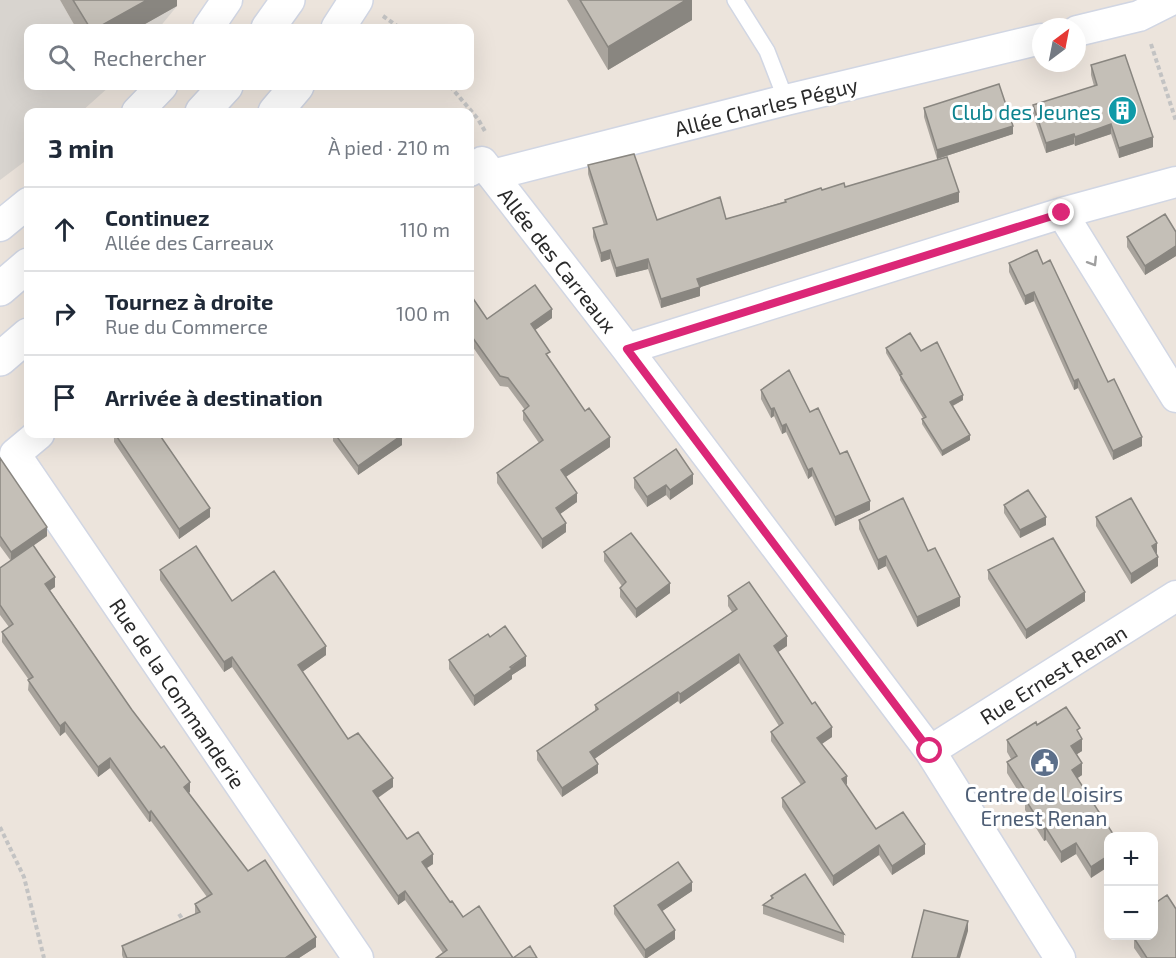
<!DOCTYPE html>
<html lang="fr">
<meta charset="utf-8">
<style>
:root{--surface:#fff;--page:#f6f6f7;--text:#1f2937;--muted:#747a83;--line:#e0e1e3}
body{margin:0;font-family:"Exo 2",sans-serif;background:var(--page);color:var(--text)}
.controls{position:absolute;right:18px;bottom:18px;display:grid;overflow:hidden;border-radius:12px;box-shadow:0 6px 24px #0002}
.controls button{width:54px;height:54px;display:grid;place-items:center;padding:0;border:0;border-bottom:2px solid var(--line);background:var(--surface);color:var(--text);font:30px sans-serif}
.compass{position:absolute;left:1032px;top:18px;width:54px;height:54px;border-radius:50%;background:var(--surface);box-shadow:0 6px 24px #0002;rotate:32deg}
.stop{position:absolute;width:18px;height:18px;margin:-14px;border:4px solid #db2777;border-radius:50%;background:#fff}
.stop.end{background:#db2777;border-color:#fff;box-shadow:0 2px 6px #0008}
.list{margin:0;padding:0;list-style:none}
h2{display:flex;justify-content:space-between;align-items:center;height:78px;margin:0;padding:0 24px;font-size:26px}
h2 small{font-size:20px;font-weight:400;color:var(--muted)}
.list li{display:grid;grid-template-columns:39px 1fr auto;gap:18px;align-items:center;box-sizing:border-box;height:84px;padding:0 24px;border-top:2px solid var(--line)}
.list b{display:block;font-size:22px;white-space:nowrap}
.list p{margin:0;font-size:20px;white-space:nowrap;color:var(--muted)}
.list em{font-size:20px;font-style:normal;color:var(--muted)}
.icon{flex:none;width:33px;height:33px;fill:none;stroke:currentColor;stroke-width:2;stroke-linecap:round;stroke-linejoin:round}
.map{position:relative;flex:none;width:1176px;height:958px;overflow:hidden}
.search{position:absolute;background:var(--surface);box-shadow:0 6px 24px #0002;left:24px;top:24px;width:450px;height:66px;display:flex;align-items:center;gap:15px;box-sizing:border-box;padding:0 21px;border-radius:12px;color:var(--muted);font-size:22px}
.panel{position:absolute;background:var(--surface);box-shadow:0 6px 24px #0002;left:24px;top:108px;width:450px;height:330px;border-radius:12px}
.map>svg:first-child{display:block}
.plaza{fill:#d8d4cf}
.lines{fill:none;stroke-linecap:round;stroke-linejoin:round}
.lane-casing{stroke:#d1d6e3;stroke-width:18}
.street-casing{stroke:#d1d6e3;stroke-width:33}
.secondary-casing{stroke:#d1d6e3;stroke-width:36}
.path{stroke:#c3c3c3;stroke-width:4;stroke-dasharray:4.5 3;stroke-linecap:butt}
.lane{stroke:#fff;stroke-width:15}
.street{stroke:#fff;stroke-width:30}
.secondary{stroke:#fff;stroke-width:33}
.wall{fill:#a9a49d}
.shaded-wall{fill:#898680}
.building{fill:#c4bfb7;stroke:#898680;stroke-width:1.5}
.oneway{stroke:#9f9f9f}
.route{stroke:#db2777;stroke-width:8}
.labels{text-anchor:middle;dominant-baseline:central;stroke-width:6;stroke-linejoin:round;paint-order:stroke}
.street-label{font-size:21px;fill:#2a2a2a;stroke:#fff}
.culture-label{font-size:21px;fill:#0d838f;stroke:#fff;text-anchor:end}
.service-label{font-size:21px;fill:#4e5e75;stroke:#fff}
</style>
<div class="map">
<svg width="1176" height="958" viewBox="0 0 1176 958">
<rect width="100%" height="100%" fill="#ece4dc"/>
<path class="plaza" d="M0,0H60L76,28H28V86H110L81,112H28V159L0,180Z
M177,6L159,28H138Z"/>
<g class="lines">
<defs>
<path id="lane" d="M735,0L767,51L786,100"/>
<path id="street" d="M208,28L227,0
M1077,31L1139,16L1171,0
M137,112L162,86
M470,171L482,162L627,349L930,751L1060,958
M492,175L786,100L1041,39
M1062,213L1176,397
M0,226L28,203
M627,349L1062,213L1176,182
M39,434L15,454L358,958
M930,751L1176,596"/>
<path id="secondary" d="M268,28L288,0
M338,28L356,0
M202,112L226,86
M275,112L297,86
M0,289L28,265
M0,359L28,335"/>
</defs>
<use href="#lane" class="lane-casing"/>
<use href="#street" class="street-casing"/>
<use href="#secondary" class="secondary-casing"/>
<path class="path" d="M383,16L400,28
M1151,44L1176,121
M450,86L478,119L486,133
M0,827L24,877L44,958
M179,914L185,923"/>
<use href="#lane" class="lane"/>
<use href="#street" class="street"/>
<use href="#secondary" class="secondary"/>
</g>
<path class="wall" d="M60,0H177V6L138,28H76Z
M567,0H692V20L608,70Z
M1091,65L1153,147L1119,158L1111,134L1075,146L1074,144L1046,153L1033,115V105L1094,86L1091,75Z
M924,108L1013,134L937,159L924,117Z
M588,165L657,220L726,219L822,190L845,187L959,202L700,287V296L661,308L648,269L616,277L610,259L601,262L593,237V228L604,225L588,174Z
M1176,232V256L1145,275L1127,247V237Z
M1009,263L1043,264L1108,382L1142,446L1113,460L1078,388L1074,390L1034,301L1025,305L1009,272Z
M470,294L487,319L552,318L535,330L550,360L610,447L566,477L577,502L560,514L566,532L542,549L497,483V473L539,443L523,420V411L525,410L508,387L500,386L470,343Z
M886,348L921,351L963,400L953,406L970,440L942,456L922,424V419L923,418L900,380V377L886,353Z
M761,390L810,412L840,454L870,510L835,526L812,476L808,479L786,432L782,434L774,416L771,418L761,399Z
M114,434H159L210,517L179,539L114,442Z
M333,434H400L402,445L358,475L333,441Z
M0,458L47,536L33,546L55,587L50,590L132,710L190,792L188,793L248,871L316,947L299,958H123L122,955V946L195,914V904L207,897L151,821L149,822L110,768L98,777L65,732L60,736L28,690L29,680L2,642V632L9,627L0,615V568L11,561L0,546Z
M634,478L693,484L670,500L666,495L647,507L634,488Z
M1004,505L1046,525L1020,538L1004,513Z
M1096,517L1157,553H1156L1158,566L1131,584L1096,526Z
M859,520L928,551L960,606L917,627L886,566L878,570L859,529Z
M604,552L670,593L636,618L620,597V588L622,586L604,561Z
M160,570L232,601L326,655L302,672L348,739L393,787L378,798L407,839L433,864L427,868L450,902L463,917L513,958H537H436L443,953L405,900L398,905L232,667L224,672L160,580Z
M988,570L1085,601L1026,639L988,579Z
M728,596L787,646L778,652L832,737L822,744L846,786L876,829L925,854L892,875L879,855L833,886L782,807V798L801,785L771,741V732L779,726L739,663L680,704L678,701L594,759L598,773L562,797L537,760V751L595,711V705L732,612L728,606Z
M490,637L526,666L512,675V679L474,706L449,669V660Z
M1037,725L1080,736L1082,751L1077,754L1082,775L1077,778L1115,837L1091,878L1076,854L1061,863L1046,840L1044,841L1025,810V802L1007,773V762L1011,759L1007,752V740Z
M692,891L662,911L675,939L647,958H644L614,914V906Z
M771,896L844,934V943L763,914V905L771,899Z
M1134,936H1154L1176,958H1141L1134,948V938H1135Z"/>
<path class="shaded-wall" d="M147,0H177V6L138,28H97Z
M686,0H692V20L608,70V47Z
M1111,124V134L1075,146V137Z
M1013,126V134L937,159V150Z
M1074,134V144L1046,153V143Z
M1153,137V147L1119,158V148Z
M959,192V202L698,288L700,287V296L661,308V299L697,279Z
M1176,246V256L1145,275V266Z
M610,250V259L601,262V253Z
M648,259V269L616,277V268Z
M1034,292V301L1025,305V296Z
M552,309V318L531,333V324Z
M1078,379V388L1074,390V381Z
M963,395V400L950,407V402Z
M774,408V416L771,418V409Z
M786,424V432L782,434V426Z
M402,435V445L358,475V466Z
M970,435V440L942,456V451Z
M610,437V447L561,480V470Z
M1142,437V446L1113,460V451Z
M812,468V476L808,479V470Z
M693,474V484L670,500V490Z
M666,485V495L647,507V497Z
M577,493V502L556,517V508Z
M870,501V510L835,526V517Z
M210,508V517L179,539V529Z
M1046,517V525L1020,538V530Z
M566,523V532L542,549V539Z
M47,527V536L11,561V552Z
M1157,543V553L1152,556V546Z
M886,556V566L878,570V560Z
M1158,557V566L1131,584V574Z
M55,577V587L45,594V584Z
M670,583V593L636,618V609Z
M1085,592V601L1026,639V630Z
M960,597V606L917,627V617Z
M787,636V646L774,655V646Z
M326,646V655L298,675V665Z
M739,654V663L680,704V694Z
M526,656V666L512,675V679L474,706V696Z
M232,657V667L224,672V662Z
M678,692V701L590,762V752Z
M65,722V732L60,736V726Z
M832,727V737L817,747V738Z
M1082,739V751L1071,758V746Z
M110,758V768L98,777V767Z
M1082,763V775L1072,782V770Z
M598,764V773L562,797V788Z
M847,776V785L842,779Z
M393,778V787L373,801V791Z
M190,782V792L184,796V787Z
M151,811V821L149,822V813Z
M1046,828V840L1044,841V829Z
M1076,843V854L1061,863V852Z
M925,844V854L892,875V866Z
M879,845V855L833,886V876Z
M433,854V864L422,871V862Z
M1108,856V867L1091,878V867Z
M692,882V891L658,914V905Z
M405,891V900L398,905V896Z
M968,921V931L960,958H957Z
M675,930V939L647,958H645V950Z
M316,937V947L299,958H285Z"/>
<path class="building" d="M73,0H147L97,28H90Z
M580,0H686L608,47Z
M1125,55L1153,137L1119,148L1111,124L1075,137L1074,134L1046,143L1033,105L1097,85L1091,65Z
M999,84L1013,126L937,150L924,108Z
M634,154L657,220L720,197L726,219L786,202L785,200L821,188L822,190L844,183L845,187L947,157L959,192L697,279L700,287L661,299L648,259L616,268L610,250L601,253L593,228L607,224L588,165Z
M1165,214L1176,232V246L1145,266L1127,237Z
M1037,250L1043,264L1050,260L1108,382L1114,379L1142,437L1113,451L1078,379L1074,381L1034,292L1025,296L1009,263Z
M535,285L552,309L531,324L550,352L546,354L585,411L589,408L610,437L561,470L577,493L556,508L566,523L542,539L497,473L543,440L523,411L529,406L508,378L500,376L470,334V294L487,319Z
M910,333L921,351L937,342L963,395L950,402L970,435L942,451L922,419L926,417L900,375L902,374L886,348Z
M789,370L810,412L818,408L840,454L847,451L870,501L835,517L812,468L808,470L786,424L782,426L774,408L771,409L761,390Z
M115,434H159L210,508L179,529Z
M335,434H400L402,435L358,466Z
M676,449L693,474L670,490L666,485L647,497L634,478Z
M0,458L47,527L11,552L0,536Z
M1028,490L1046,517L1020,530L1004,505Z
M903,498L928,551L935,548L960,597L917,617L886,556L878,560L859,520Z
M1131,498L1157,543L1152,546L1158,557L1131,574L1096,517Z
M631,533L670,583L636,609L620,588L626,582L604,552Z
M1053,538L1085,592L1026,630L988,570Z
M33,545L55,577L45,584L132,710L161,748L164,746L190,782L184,787L248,871L265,860L316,937L285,958H127L122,946L200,912L195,904L212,894L151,811L149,813L110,758L98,767L65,722L60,726L28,680L33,677L2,632L13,624L0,605V568Z
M196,546L232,601L274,571L326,646L298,665L348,739L358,733L393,778L373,791L407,839L418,832L433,854L422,862L450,902L452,901L463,917L479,906L513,958L530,946L537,958H436L447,950L405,891L398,896L232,657L224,662L160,570Z
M749,582L787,636L774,646L812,704L815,702L832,727L817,738L847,776L842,779L876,829L903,812L925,844L892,866L879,845L833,876L782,798L805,782L771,732L783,723L739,654L680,694L678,692L590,752L598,764L562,788L537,751L598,709L595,705L737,609L728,596Z
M505,626L526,656L510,667L512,669L474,696L449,660L488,634L490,637Z
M1066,707L1080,728L1077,730L1082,739L1071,746L1082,763L1072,770L1115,837H1108V856L1091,867L1076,843L1061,852L1046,828L1044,829L1025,799L1029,796L1007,762L1017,756L1007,740L1036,722L1037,725Z
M678,862L692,882L658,905L675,930L645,950L614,906Z
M805,874L844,934L763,905L773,898L771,896Z
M1167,895L1176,909V958H1147L1134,938L1139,936H1154V904Z
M924,910L968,921L957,958H912Z"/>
<defs><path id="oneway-chevron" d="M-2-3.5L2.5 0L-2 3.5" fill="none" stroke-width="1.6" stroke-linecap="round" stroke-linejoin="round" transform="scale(1.5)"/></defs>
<use class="oneway" href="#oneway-chevron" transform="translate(1093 262) rotate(58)"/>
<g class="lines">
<path class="route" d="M930,751L627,349L1062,213"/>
</g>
<defs>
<symbol id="building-disc" viewBox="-11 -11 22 22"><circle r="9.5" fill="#0f9aa8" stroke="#fff"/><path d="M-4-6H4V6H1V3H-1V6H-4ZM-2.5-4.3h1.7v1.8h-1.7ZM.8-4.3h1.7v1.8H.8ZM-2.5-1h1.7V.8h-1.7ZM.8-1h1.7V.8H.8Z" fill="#fff"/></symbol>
<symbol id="civic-disc" viewBox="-11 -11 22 22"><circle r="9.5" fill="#5c6f8a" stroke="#fff"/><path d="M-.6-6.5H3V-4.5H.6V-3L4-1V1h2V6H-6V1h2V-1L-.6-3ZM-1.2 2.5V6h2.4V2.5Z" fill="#fff"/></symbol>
</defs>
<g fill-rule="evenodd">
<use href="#building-disc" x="1106" y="94" width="33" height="33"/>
<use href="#civic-disc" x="1028" y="746" width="33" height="33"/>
</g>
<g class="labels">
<g class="street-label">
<text transform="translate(766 106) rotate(-14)">Allée Charles Péguy</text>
<text transform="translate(558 260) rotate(52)">Allée des Carreaux</text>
<text transform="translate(1053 674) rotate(-32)">Rue Ernest Renan</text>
<text transform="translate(178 693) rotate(56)">Rue de la Commanderie</text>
</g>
<g class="culture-label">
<text x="1101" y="111">Club des Jeunes</text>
</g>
<g class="service-label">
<text x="1044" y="793">Centre de Loisirs<tspan x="1044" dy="24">Ernest Renan</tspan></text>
</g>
</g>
</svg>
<div class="controls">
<button>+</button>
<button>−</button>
</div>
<svg class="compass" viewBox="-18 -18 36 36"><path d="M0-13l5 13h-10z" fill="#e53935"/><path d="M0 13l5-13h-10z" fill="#747a83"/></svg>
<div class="stop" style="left:930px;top:751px"></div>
<div class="stop end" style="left:1062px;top:213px"></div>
<div class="search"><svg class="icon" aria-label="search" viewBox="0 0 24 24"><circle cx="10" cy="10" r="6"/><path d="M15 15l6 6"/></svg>Rechercher</div>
<section class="panel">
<h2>3 min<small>À pied · 210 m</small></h2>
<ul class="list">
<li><svg class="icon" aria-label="ahead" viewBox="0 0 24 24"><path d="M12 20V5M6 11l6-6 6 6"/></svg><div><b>Continuez</b><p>Allée des Carreaux</p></div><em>110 m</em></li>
<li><svg class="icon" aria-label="right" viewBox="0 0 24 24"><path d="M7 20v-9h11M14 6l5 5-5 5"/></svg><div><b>Tournez à droite</b><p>Rue du Commerce</p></div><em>100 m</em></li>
<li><svg class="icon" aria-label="arrive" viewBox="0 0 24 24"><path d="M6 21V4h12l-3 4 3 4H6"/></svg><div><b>Arrivée à destination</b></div></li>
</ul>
</section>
</div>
